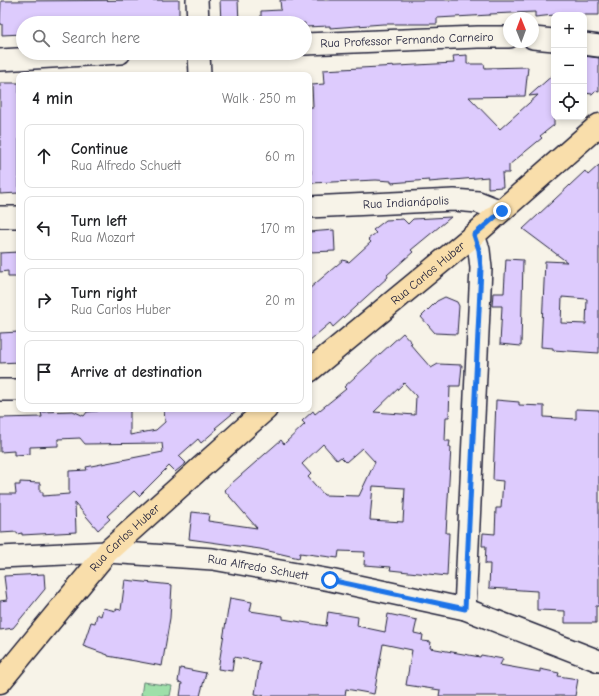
<!DOCTYPE html>
<meta charset="utf-8">
<style>
:root{--surface:#fff;--page:#f6f6f6;--text:#202124;--muted:#757577;--line:#e0e0e0}
body{margin:0;font-family:"Comic Neue",sans-serif;background:var(--page);color:var(--text)}
.controls{position:absolute;right:12px;top:12px;display:grid;overflow:hidden;border-radius:8px;box-shadow:0 2px 6px #0003}
.controls button{width:36px;height:36px;display:grid;place-items:center;padding:0;border:0;border-bottom:1px solid var(--line);background:var(--surface);color:var(--text);font:20px sans-serif}
.compass{position:absolute;left:503px;top:12px;width:36px;height:36px;border-radius:50%;background:var(--surface);box-shadow:0 2px 6px #0003;rotate:359deg}
.stop{position:absolute;width:12px;height:12px;margin:-9px;border:3px solid #1a73e8;border-radius:50%;background:#fff}
.stop.end{background:#1a73e8;border-color:#fff;box-shadow:0 1px 4px #0008}
.list{margin:0;padding:0;list-style:none}
h2{display:flex;justify-content:space-between;align-items:center;height:52px;margin:0;padding:0 16px;font-size:17px}
h2 small{font-size:13px;font-weight:400;color:var(--muted)}
.list li{display:grid;grid-template-columns:26px 1fr auto;gap:12px;align-items:center;box-sizing:border-box;height:64px;margin:0 8px 8px;padding:0 8px;border:1px solid var(--line);border-radius:8px}
.list b{display:block;font-size:15px;white-space:nowrap}
.list p{margin:0;font-size:13px;white-space:nowrap;color:var(--muted)}
.list em{font-size:13px;font-style:normal;color:var(--muted)}
.icon{flex:none;width:22px;height:22px;fill:none;stroke:currentColor;stroke-width:2;stroke-linecap:round;stroke-linejoin:round}
.map{position:relative;flex:none;width:599px;height:696px;overflow:hidden}
.search{position:absolute;background:var(--surface);box-shadow:0 2px 6px #0003;left:16px;top:16px;width:296px;height:44px;display:flex;align-items:center;gap:10px;box-sizing:border-box;padding:0 14px;border-radius:22px;color:var(--muted);font-size:15px}
.panel{position:absolute;background:var(--surface);box-shadow:0 2px 6px #0003;left:16px;top:72px;width:296px;height:340px;border-radius:8px}
.map>svg:first-child{display:block}
.park{fill:#9edfa9;stroke:#608072}
.building{fill:#ddcbfd;stroke:#22223b;fill-rule:evenodd}
.lines{fill:none;stroke-linecap:round;stroke-linejoin:round}
.minor-casing{stroke:#22223b;stroke-width:24}
.major-casing{stroke:#22223b;stroke-width:25}
.minor{stroke:#f7f3e8;stroke-width:21}
.major{stroke:#f9deab;stroke-width:22}
.route{stroke:#1a73e8;stroke-width:5}
.labels{text-anchor:middle;dominant-baseline:central;stroke-width:3.5;stroke-linejoin:round;paint-order:stroke}
.street-label{font-size:12px;fill:#22223b;stroke:#f7f3e8}
</style>
<div class="map">
<svg width="599" height="696" viewBox="0 0 599 696">
<rect width="100%" height="100%" fill="#f7f3e8"/>
<filter id="ink" filterUnits="userSpaceOnUse"><feTurbulence type="fractalNoise" baseFrequency=".025" numOctaves="2"/><feDisplacementMap in="SourceGraphic" scale="8" xChannelSelector="R" yChannelSelector="G"/><feConvolveMatrix kernelMatrix="1 2 1 2 8 2 1 2 1" color-interpolation-filters="sRGB"/></filter>
<g filter="url(#ink)">
<path class="park" d="M143,682L172,686L170,696H141Z"/>
<path class="building" d="M179,0V23H23V34L2,35V24H0L1,1Z
M220,0H238L239,23H221Z
M280,0H599V15H554L535,17V12L490,14V15L437,18V24H383L330,28V26L305,27V23H261V11L281,10Z
M467,55V64H484L485,68L528,67L525,96L469,97L500,129L538,95L529,96L554,74V125L540,136L542,138L509,165V173H502L503,187L488,188V177L429,182V180L391,183V181L376,180L311,183V170H309V107H313L312,85L324,84L323,70L454,63L453,56Z
M584,56L599,58V92L595,91L592,94L584,93Z
M0,83H19V193L0,194Z
M599,165V353L553,350V348L541,347L545,261L567,262L523,229L585,171L588,175ZM562,297L587,299L586,324L561,323Z
M451,217L411,250L413,252L387,275L388,277L333,327L330,323L309,341V289L343,260L349,262L371,242L368,239L376,233L373,230L386,220L403,219L408,224L413,219Z
M334,230L335,251L309,252V232Z
M19,252V277H8V271L0,272V253Z
M506,259L523,260L521,346L500,344L502,306H492L493,293H504Z
M445,297L457,302L459,306L457,334L435,333L421,317L437,301Z
M19,332V362L0,363V333Z
M403,333L412,343L410,344L431,368L438,364L462,365L460,386H450L449,417H446L445,441H450L449,447H451L446,533H449L447,576L390,570L391,567L364,565L365,552L339,551L338,558L300,553L299,558L260,549L189,539L192,512L209,514L208,521L257,528L224,490L281,440L284,444L305,424L302,421L313,411L315,414L346,389L344,387ZM404,383L416,396L415,415L374,412ZM323,444L337,460L341,457L346,462L362,448L375,462L359,496L324,495L308,477L311,474L302,464ZM373,486L405,488L403,522L370,520Z
M496,400L519,402V405L544,406V417L576,419V409L599,410V606H596V623H565V611L537,610V591L489,588L490,564H485L486,546H482L483,533L495,534L496,508H501L503,481L493,480Z
M130,409V435L156,430L165,422L164,409H238L215,428L217,429L201,443L198,439L179,456L186,463L175,472L169,466L139,496L134,491L107,516L110,519L98,530L75,503L76,532L22,535V533L17,534V532L0,533V494H16L15,485H20V482L40,483V492H43V496L69,494V471L87,470L86,467L163,452L162,443L85,444L80,438L58,439V446L30,447V454L14,455V451L0,452V418L42,417L41,412L73,411L84,416L87,412L98,411V410Z
M44,574L45,589L13,628L0,630V601L7,600L4,576Z
M125,580L172,585L170,618L162,666L108,656V655L83,646L91,622L95,623L97,614L101,616L103,608L116,611V609L121,610Z
M230,598L252,602L250,611L283,616V619L326,626L328,612L358,617L357,626L385,632L388,614L417,620L414,633L423,635L422,641L431,642L430,648L480,657L481,655L503,659L500,665L540,672V669L559,673L558,676L578,679L575,696H439L440,690L406,685L412,650L383,644L374,694L346,689L345,696H266L255,694L260,662L234,657L232,671L218,669Z
M180,668L206,673L200,696H180L182,683L178,682Z"/>
<g class="lines">
<defs>
<g id="minor">
<path d="M197,0L198,23"/>
<path d="M533,38L554,40"/>
<path id="s1" d="M305,44L478,37H509"/>
<path d="M584,44L599,46"/>
<path d="M199,53L200,75"/>
<path d="M0,60L120,53"/>
<path id="s2" d="M309,207L454,200L478,202L501,211"/>
<path d="M0,217H19"/>
<path d="M0,390H19"/>
<path id="s3" d="M0,557L107,552L213,559L330,580L465,609L599,661"/>
<path d="M465,609L481,268L479,250L474,235"/>
</g>
<g id="major">
<path id="s4" d="M309,371L474,235L599,125"/>
<path id="s5" d="M0,682L107,552L266,409"/>
</g>
</defs>
<use href="#minor" class="minor-casing"/>
<use href="#major" class="major-casing"/>
<use href="#minor" class="minor"/>
<use href="#major" class="major"/>
</g>
</g>
<g class="lines" filter="url(#ink)">
<path class="route" d="M330,580L465,609L481,268L479,250L474,235L502,211"/>
</g>
<g class="labels">
<g class="street-label">
<text stroke="none"><textPath href="#s1" startOffset="102">Rua Professor Fernando Carneiro</textPath></text>
<text stroke="none"><textPath href="#s2" startOffset="97">Rua Indianápolis</textPath></text>
<text stroke="none"><textPath href="#s4" startOffset="154">Rua Carlos Huber</textPath></text>
<text stroke="none"><textPath href="#s5" startOffset="191">Rua Carlos Huber</textPath></text>
<text stroke="none"><textPath href="#s3" startOffset="259">Rua Alfredo Schuett</textPath></text>
</g>
</g>
</svg>
<div class="controls">
<button>+</button>
<button>−</button>
<button><svg class="icon" aria-label="locate" viewBox="0 0 24 24"><circle cx="12" cy="12" r="6"/><path d="M12 2v4M12 18v4M2 12h4M18 12h4"/></svg></button>
</div>
<svg class="compass" viewBox="-18 -18 36 36"><path d="M0-13l5 13h-10z" fill="#e53935"/><path d="M0 13l5-13h-10z" fill="#757577"/></svg>
<div class="stop" style="left:330px;top:580px"></div>
<div class="stop end" style="left:502px;top:211px"></div>
<div class="search"><svg class="icon" aria-label="search" viewBox="0 0 24 24"><circle cx="10" cy="10" r="6"/><path d="M15 15l6 6"/></svg>Search here</div>
<section class="panel">
<h2>4 min<small>Walk · 250 m</small></h2>
<ul class="list">
<li><svg class="icon" aria-label="ahead" viewBox="0 0 24 24"><path d="M12 20V5M6 11l6-6 6 6"/></svg><div><b>Continue</b><p>Rua Alfredo Schuett</p></div><em>60 m</em></li>
<li><svg class="icon" aria-label="left" viewBox="0 0 24 24"><path d="M17 20v-9H6M10 6l-5 5 5 5"/></svg><div><b>Turn left</b><p>Rua Mozart</p></div><em>170 m</em></li>
<li><svg class="icon" aria-label="right" viewBox="0 0 24 24"><path d="M7 20v-9h11M14 6l5 5-5 5"/></svg><div><b>Turn right</b><p>Rua Carlos Huber</p></div><em>20 m</em></li>
<li><svg class="icon" aria-label="arrive" viewBox="0 0 24 24"><path d="M6 21V4h12l-3 4 3 4H6"/></svg><div><b>Arrive at destination</b></div></li>
</ul>
</section>
</div>
